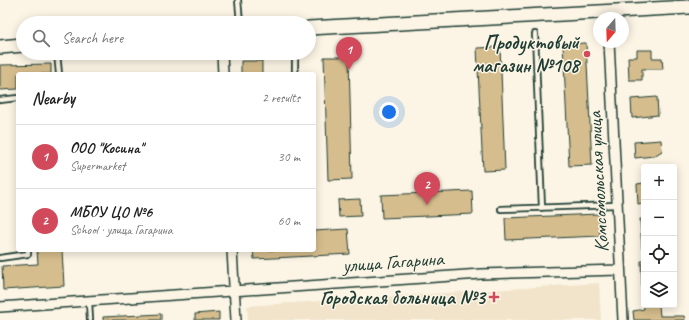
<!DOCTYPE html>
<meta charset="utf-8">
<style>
:root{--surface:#fff;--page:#f6f6f6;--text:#222;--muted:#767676;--line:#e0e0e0;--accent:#d1495b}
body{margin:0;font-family:Caveat,sans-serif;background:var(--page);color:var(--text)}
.controls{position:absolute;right:12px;bottom:12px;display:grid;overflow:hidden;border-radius:4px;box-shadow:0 2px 10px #0003}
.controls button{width:36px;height:36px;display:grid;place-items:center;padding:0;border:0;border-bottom:1px solid var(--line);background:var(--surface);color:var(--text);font:20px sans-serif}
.compass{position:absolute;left:593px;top:12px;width:36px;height:36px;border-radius:50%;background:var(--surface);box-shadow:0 2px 10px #0003;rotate:199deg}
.you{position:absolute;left:389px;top:112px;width:14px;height:14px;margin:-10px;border:3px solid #fff;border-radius:50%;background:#1a73e8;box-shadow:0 0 0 6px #1a73e833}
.badge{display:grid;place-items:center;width:26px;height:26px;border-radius:50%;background:var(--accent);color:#fff;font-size:13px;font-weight:700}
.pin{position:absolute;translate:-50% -33px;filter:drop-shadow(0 1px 2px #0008)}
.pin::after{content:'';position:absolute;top:21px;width:14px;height:12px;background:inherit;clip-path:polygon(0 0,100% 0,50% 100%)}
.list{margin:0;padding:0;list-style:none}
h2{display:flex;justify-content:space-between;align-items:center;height:52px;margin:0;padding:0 16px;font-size:17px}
h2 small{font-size:13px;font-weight:400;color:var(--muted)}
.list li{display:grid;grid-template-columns:26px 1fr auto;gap:12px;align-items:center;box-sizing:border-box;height:64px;padding:0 16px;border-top:1px solid var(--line)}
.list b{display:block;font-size:15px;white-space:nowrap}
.list p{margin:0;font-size:13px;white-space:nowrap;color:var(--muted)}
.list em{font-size:13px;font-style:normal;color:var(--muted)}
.icon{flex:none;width:22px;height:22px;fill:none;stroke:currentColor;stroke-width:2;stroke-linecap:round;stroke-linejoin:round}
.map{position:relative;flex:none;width:689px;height:320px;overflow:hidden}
.search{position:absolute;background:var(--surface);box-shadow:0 2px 10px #0003;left:16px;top:16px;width:300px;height:44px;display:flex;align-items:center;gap:10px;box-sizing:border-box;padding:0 14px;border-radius:22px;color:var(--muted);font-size:15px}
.panel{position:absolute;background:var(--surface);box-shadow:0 2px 10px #0003;left:16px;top:72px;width:300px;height:180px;border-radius:4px}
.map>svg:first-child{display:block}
.built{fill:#f1e4cb}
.building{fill:#d6bd8d;stroke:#1f3d34}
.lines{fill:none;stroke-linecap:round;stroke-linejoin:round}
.lane-casing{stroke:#1f3d34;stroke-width:8}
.street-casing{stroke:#1f3d34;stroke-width:12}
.secondary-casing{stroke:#1f3d34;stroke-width:16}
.lane{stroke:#fcf5e5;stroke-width:4.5}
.street{stroke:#fcf5e5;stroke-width:9}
.secondary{stroke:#fcf5e5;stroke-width:13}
.poi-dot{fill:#d1495b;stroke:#fcf5e5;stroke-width:1.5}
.labels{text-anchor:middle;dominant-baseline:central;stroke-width:3;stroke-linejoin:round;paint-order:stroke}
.poi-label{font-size:20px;font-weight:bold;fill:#1f3d34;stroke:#fcf5e5;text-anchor:end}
.street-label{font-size:20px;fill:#1f3d34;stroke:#fcf5e5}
</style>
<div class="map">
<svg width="689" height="320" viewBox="0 0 689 320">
<rect width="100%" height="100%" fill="#fcf5e5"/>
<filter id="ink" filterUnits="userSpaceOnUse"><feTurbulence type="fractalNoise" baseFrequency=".025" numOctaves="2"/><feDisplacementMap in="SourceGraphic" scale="8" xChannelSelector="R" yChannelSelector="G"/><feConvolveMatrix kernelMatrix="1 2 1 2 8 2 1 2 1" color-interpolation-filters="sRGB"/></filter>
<g filter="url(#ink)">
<path class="built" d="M599,283L601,320H248L247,306Z"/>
<path class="building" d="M586,43L592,165L569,166L563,44Z
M500,47L505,170L483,171L477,48Z
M637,50H652V58H662L663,69H642V80H629L628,57H637Z
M324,57H349L352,179L328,180Z
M241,61H262V74H241Z
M51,64V74H18V89L0,90V65Z
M657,97L658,115L632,118L631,99Z
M661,140L662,151L654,156L635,158L634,142Z
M644,183V203L638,204L637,184Z
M472,191L473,214L382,218L381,195Z
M360,199L361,216L339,217L338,200Z
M599,214L600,236L506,240L505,218Z
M640,219H644V249H642Z
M348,229L350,254L254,259L253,250H314V231Z
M37,250H62L64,286L3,290L2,266L38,264Z
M641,261H644V288H642Z
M643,296L644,305H659L660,316H684L685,320H634L633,311L644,309Z
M219,312V320H195V314Z
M161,314V320H103V317Z"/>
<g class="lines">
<defs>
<path id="lane" d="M238,0L240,23
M535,34L542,208
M57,53L59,74
M295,74V53
M0,100L18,98
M501,209L616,205
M0,258L28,254V250
M89,301L90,320"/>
<path id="street" d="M609,42L623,320
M222,53L223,74
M232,250L236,320
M0,307L481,274L620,270"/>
<path id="secondary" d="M309,28L689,7
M0,47L23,45"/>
</defs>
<use href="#lane" class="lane-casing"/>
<use href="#street" class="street-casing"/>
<use href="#secondary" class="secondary-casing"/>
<use href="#lane" class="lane"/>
<use href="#street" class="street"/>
<use href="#secondary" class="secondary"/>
</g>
</g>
<g class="poi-dot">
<circle cx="587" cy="54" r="4"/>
<path d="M492 291h4v4h4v4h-4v4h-4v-4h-4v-4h4z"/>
</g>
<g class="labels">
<g class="poi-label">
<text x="579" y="42">Продуктовый<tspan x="579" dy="23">магазин №108</tspan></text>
<text x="485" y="297">Городская больница №3</text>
</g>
<g class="street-label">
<text transform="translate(598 182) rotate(-93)">Комсомольская улица</text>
<text transform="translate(393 262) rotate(-4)">улица Гагарина</text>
</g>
</g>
</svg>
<div class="controls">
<button>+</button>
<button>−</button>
<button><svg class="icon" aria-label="locate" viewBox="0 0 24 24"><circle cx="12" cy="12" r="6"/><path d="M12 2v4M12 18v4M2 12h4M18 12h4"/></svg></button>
<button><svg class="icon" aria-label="layers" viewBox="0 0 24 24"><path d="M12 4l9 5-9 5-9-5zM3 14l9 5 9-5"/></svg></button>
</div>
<svg class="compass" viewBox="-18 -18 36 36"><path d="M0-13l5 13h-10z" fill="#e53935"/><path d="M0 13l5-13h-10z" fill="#767676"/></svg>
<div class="you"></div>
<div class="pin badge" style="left:349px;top:70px">1</div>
<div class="pin badge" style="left:427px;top:205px">2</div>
<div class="search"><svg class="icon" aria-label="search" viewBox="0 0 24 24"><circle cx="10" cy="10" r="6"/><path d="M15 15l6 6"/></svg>Search here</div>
<section class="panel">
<h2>Nearby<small>2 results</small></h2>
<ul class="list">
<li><span class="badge">1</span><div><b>ООО &quot;Косина&quot;</b><p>Supermarket</p></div><em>30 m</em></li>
<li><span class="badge">2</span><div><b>МБОУ ЦО №6</b><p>School · улица Гагарина</p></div><em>60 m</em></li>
</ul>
</section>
</div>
